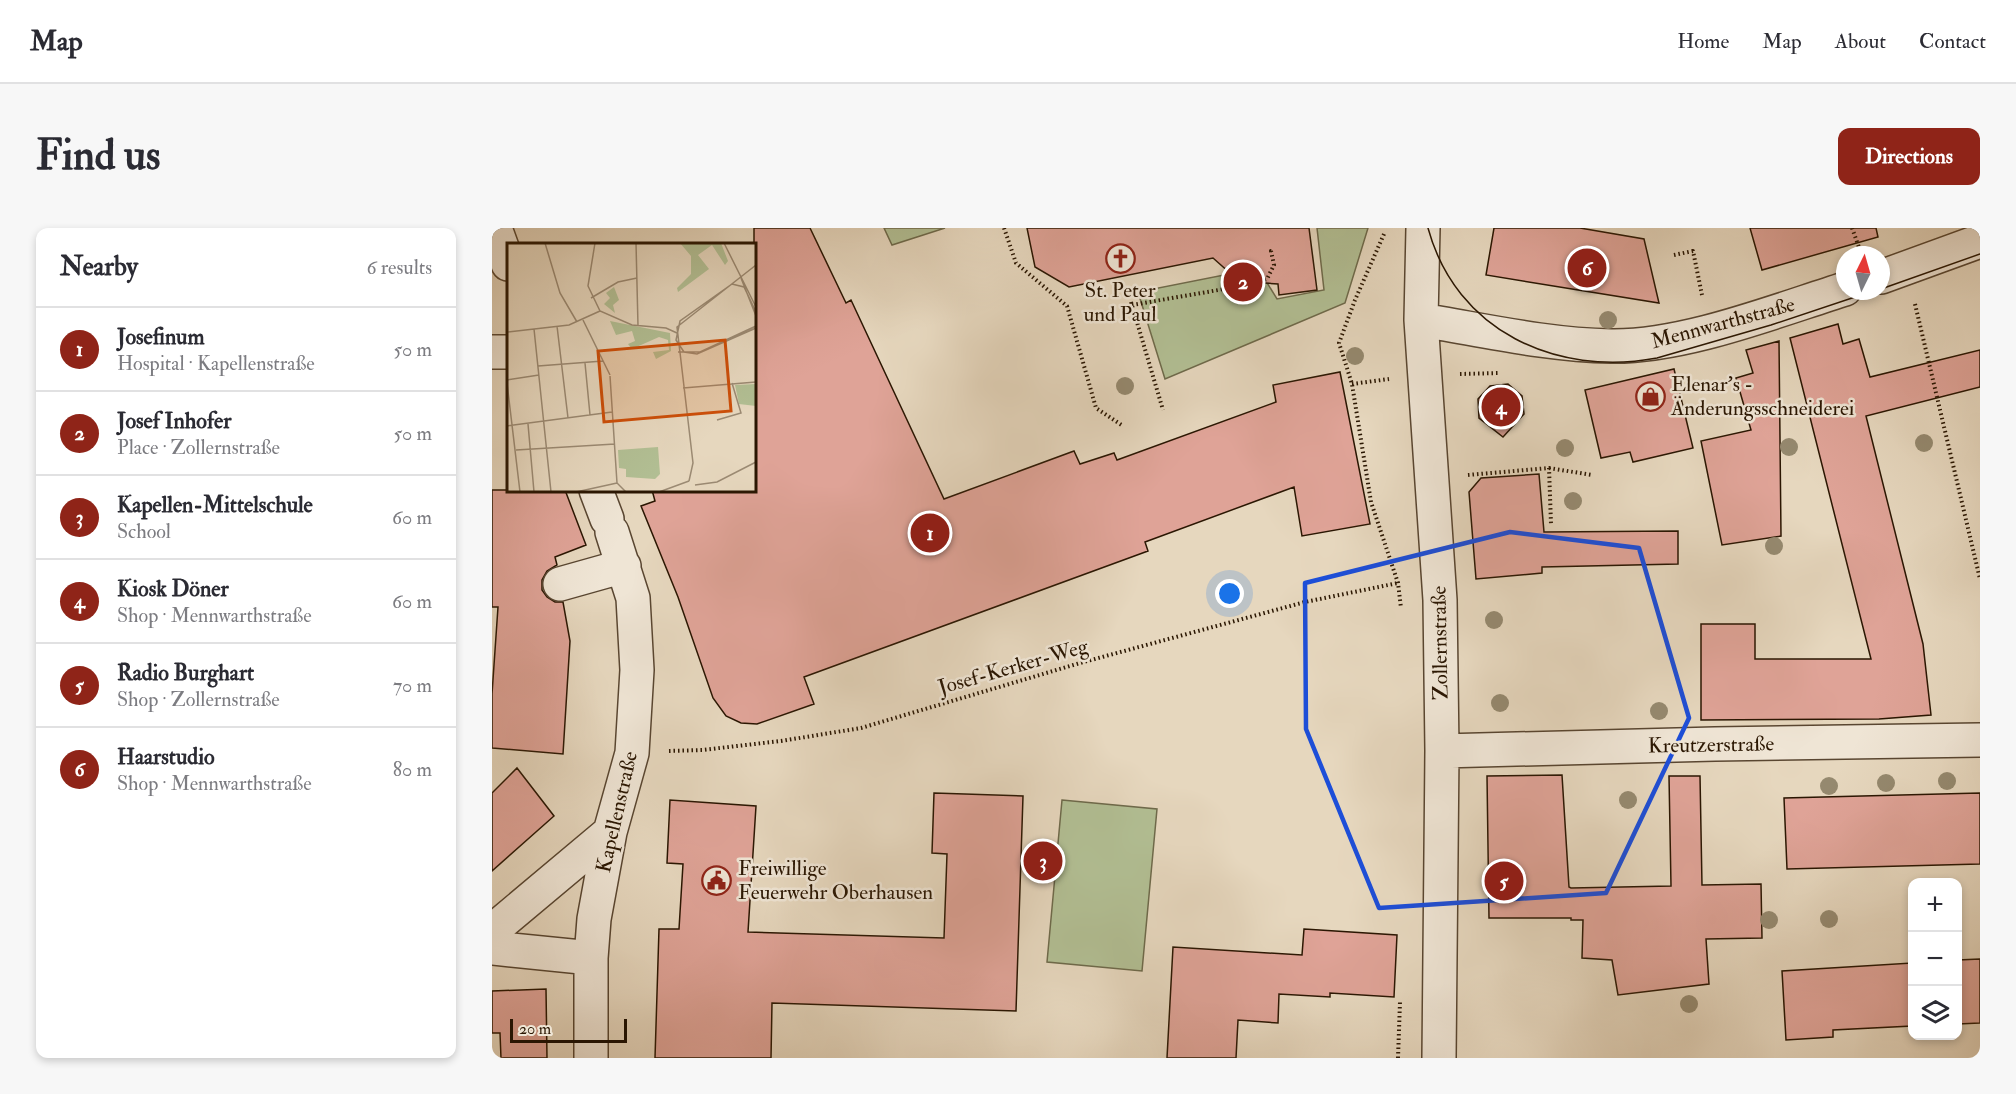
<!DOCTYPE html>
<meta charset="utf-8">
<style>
:root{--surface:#fff;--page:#f7f7f7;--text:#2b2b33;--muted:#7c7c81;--line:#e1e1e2;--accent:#8f2418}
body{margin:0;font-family:"IM FELL Double Pica",serif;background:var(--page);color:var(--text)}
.controls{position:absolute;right:18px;bottom:18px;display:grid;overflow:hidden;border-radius:12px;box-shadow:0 3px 9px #0003}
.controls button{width:54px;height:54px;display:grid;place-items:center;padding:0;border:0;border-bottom:2px solid var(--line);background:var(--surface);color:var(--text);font:30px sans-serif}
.compass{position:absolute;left:1344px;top:18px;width:54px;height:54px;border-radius:50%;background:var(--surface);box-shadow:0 3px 9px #0003;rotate:5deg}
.scale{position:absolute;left:18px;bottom:15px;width:117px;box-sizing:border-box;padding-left:6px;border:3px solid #2a1602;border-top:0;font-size:16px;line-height:21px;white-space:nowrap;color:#2a1602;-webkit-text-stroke:4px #efe5d5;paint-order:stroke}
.you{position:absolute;left:738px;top:366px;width:21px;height:21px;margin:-15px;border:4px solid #fff;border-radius:50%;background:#1a73e8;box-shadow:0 0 0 9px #1a73e833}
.badge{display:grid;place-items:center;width:39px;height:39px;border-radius:50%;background:var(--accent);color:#fff;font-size:20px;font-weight:700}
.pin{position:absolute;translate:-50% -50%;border:3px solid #fff;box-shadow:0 2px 6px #0006}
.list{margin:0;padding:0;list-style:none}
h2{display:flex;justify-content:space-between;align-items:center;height:78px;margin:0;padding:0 24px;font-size:26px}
h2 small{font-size:20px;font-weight:400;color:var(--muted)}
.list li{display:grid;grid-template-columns:39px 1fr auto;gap:18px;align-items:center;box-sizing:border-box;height:84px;padding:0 24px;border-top:2px solid var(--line)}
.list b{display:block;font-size:22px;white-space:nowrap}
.list p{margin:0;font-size:20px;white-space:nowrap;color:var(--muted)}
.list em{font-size:20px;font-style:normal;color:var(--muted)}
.icon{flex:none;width:33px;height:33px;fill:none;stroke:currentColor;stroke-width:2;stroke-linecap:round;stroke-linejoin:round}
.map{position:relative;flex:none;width:1488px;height:830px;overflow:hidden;border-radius:12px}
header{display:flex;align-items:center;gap:36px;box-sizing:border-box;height:84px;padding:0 30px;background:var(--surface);border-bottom:2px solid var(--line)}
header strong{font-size:28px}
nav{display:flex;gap:33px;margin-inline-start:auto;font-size:21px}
.intro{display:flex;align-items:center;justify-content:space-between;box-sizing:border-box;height:144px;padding:0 36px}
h1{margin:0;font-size:42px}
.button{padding:15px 27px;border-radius:12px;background:var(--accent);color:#fff;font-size:21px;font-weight:700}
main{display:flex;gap:36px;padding:0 36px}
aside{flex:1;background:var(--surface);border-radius:12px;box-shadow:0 3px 9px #0003}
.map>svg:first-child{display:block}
.green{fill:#b2bf94;stroke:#6e6a4b;stroke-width:1.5}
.building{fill:#dfa397;stroke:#2a1602;stroke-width:1.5}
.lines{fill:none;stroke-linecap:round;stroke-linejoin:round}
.minor-casing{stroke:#594631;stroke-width:36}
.path{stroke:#2a1602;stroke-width:4;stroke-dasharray:1.5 3;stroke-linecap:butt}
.minor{stroke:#efe5d5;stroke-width:33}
.tram{stroke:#2a1602;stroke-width:1.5}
.tree{fill:#95896f}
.marked{fill:none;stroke:#1d4ed8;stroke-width:4.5;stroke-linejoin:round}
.labels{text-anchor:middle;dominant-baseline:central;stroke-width:5;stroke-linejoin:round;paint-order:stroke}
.poi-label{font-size:21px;fill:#2a1602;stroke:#efe5d5;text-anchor:start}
.street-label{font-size:21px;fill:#2a1602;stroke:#efe5d5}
.inset-road{fill:none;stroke:#9b8a73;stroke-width:1.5}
.view{fill:#cc4f0a;fill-opacity:0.15;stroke:#cc4f0a;stroke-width:3}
.inset-edge{fill:none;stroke:#2a1602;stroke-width:3}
</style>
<header>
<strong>Map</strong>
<nav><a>Home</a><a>Map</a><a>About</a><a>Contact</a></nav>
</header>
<div class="intro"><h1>Find us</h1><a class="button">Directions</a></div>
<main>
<aside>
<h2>Nearby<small>6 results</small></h2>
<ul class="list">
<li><span class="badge">1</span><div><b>Josefinum</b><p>Hospital · Kapellenstraße</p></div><em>50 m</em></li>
<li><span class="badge">2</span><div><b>Josef Inhofer</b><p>Place · Zollernstraße</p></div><em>50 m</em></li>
<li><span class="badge">3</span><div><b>Kapellen-Mittelschule</b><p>School</p></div><em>60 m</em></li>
<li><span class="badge">4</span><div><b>Kiosk Döner</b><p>Shop · Mennwarthstraße</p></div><em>60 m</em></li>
<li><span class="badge">5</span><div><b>Radio Burghart</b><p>Shop · Zollernstraße</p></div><em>70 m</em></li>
<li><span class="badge">6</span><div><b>Haarstudio</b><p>Shop · Mennwarthstraße</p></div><em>80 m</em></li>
</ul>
</aside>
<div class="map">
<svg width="1488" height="830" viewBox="0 0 1488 830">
<rect width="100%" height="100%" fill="#e6d7be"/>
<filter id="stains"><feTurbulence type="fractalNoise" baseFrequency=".00333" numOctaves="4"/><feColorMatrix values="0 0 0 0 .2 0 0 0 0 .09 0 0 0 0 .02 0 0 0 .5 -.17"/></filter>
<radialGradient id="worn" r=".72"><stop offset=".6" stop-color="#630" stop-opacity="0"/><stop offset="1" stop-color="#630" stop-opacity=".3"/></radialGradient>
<path class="green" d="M392,0H453L400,17Z
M825,0H876L853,75L673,151L646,64L732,47C750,60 753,62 774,53L785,71L832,62Z
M570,572L665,581L650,743L555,734Z"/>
<path class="building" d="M262,0H318L354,75L359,72L452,271L582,223L588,236L622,225L625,232L784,174L781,157L848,144L878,296L810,308L802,259L653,314L656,323L312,449L322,476L265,496L249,495L234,488L221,470L186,369L149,278L163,273L160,262H262Z
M535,0H817L825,62L787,67L786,56L747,53L721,30L577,59L543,39Z
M1002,0H1088L1152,11L1167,75L994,47Z
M1258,0H1384L1386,9L1270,42Z
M1346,96L1351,116L1367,111L1378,149L1488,122V159L1374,188L1431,416L1439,487L1387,491L1209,492V396H1263V431H1379L1298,110Z
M1287,113L1289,308L1230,317L1209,213L1259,202L1244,150L1261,145L1254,122Z
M1182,141L1201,220L1141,234L1138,224L1109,230L1093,162Z
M1016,156L1030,168L1032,186L1011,209L987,190L986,171L998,158Z
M1047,246L1052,304L1186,303V336L1050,339V345L984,351L977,264L989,250Z
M0,262H73L94,317L63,329L65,337L55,343L50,352V362L55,369L63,374H71L78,413L71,526L0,520V466L6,379H0Z
M25,540L62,588L0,643V565Z
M1070,547L1077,659L1079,660L1179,658L1177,548H1208L1210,657L1269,656L1270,710L1214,711L1217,756L1126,767L1120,732L1090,730L1091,692H1079V690H997L995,548Z
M442,565L531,568L524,783L280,775L279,830H163L167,701H187L191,636L175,635L178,572L264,578L256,704L452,710L455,626L440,625Z
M1488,565V636L1295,641L1292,570Z
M812,701L905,707L902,769L838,765V769L787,766L786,795L746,792L744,830H675L681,719L810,727Z
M1488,731V795L1466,796V732Z
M1420,735V798L1341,802V809L1294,812L1290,743Z
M54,761L55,830H9L8,805H0V763Z"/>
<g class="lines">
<defs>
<path id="minor" d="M3,0L16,36
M931,0L929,92L948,372L950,523L947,830
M1389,49L1488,13
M929,92C991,102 1055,117 1119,118C1192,119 1283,83 1353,61
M0,124H16
M104,262L115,291
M68,356L132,338
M950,523L1223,516L1488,512
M0,703L118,604
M0,720L99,730
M99,830V730L102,691L118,604L140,525L145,442L141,370L120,304"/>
</defs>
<use href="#minor" class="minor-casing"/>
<path class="path" d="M512,0L524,35L575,78L604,180L631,198
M1360,0L1368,22
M892,6L863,72L847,115L860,156L879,274L906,355L909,380
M1182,27L1201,23L1210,67
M639,74L671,182
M1423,76L1488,351
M640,77L761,56L775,51L782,37L779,23H782
M968,146L1008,145
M860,156L897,151
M1057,240L1100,247
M976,247L1057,240L1059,296
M177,523L210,522L289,513L369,500L588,435L813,374L906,355
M906,830L908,774"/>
<use href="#minor" class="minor"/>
<path class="tram" d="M936,0C964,103 1064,149 1165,130L1279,97L1381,63
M1389,61L1488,26"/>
</g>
<g class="tree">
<circle cx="1116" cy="92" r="9"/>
<circle cx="863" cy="128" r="9"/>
<circle cx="633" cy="158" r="9"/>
<circle cx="1432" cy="215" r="9"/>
<circle cx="1297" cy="219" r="9"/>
<circle cx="1073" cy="220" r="9"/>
<circle cx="1081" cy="273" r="9"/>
<circle cx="1282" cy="318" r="9"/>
<circle cx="1002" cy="392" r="9"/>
<circle cx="1008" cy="475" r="9"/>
<circle cx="1167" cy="483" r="9"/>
<circle cx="1455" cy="553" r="9"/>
<circle cx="1394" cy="555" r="9"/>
<circle cx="1337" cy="558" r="9"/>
<circle cx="1136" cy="572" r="9"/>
<circle cx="1337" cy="691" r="9"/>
<circle cx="1277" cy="692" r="9"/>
<circle cx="1197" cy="776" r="9"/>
</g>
<path class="marked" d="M1018,304L1147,320L1197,490L1114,665L887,680L814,501L813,355Z"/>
<defs>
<symbol id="church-ring" viewBox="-11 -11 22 22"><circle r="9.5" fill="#efe5d5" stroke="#8f2418" stroke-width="1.5"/><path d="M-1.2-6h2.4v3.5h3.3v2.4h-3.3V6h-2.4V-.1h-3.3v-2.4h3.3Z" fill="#8f2418"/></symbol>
<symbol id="shop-ring" viewBox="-11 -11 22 22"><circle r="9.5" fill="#efe5d5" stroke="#8f2418" stroke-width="1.5"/><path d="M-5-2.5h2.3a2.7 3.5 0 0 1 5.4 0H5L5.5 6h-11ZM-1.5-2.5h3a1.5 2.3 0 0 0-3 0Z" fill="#8f2418"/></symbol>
<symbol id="civic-ring" viewBox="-11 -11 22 22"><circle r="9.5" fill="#efe5d5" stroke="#8f2418" stroke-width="1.5"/><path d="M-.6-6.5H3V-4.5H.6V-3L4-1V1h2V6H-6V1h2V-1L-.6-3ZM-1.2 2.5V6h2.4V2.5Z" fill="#8f2418"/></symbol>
</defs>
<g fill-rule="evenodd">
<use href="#church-ring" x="612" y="14" width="33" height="33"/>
<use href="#shop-ring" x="1142" y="152" width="33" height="33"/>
<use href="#civic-ring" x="208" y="636" width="33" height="33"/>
</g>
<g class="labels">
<g class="poi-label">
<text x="628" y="62" text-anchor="middle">St. Peter<tspan x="628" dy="24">und Paul</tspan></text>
<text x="1179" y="156">Elenar's -<tspan x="1179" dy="24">Änderungsschneiderei</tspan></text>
<text x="246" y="640">Freiwillige<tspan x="246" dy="24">Feuerwehr Oberhausen</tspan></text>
</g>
<g class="street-label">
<text transform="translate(1231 95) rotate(-15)">Mennwarthstraße</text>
<text transform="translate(948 415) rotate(-91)">Zollernstraße</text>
<text transform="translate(521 439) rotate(-16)">Josef-Kerker-Weg</text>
<text transform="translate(1219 517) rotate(-1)">Kreutzerstraße</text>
<text transform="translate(125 584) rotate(-77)">Kapellenstraße</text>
</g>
</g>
<g transform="translate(15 15)">
<rect width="249" height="249" fill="#e6d7be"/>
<path d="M173,0H214L221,18L218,22L205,2L191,12L202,26L171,49L170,45L184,31V13ZM107,44L112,57L106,62L108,70L97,61L103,55L99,50ZM103,78L163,90L164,108L149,116L146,109L162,107L161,97L152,94L125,106L121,101L128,98L125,88L109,92ZM249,141V163L232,161L228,142ZM151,204L153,231L148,236L119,234V226L112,225L111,207Z" fill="#b2bf94"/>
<path class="inset-road" d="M38,0L53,50L70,79M88,0L81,43L93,68L125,82L159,85L170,90M129,0L131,83M217,0L249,64M234,35L249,73M84,55L111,39L130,35M249,69L237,44L225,41L173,78L169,97L177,109L190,111L249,85M76,77L103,132M50,83L61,175M27,86L44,249M0,89L62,82L93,68M171,109H193L249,83M78,120L83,172M31,123L96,118M103,133L110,240L119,249M0,137L32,132M0,140L13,249M176,145L249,139M210,177L234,170L225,140M21,181L27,249M0,183L105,169M9,207L108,201M182,238L186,220L170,84L249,22M188,242L210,239L249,219M69,249L110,240M152,249L182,238"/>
<path class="view" d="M218,97L224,168L97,179L91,108Z"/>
<rect width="249" height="249" class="inset-edge"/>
</g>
<rect width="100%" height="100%" filter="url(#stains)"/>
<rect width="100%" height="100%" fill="url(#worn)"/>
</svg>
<div class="controls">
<button>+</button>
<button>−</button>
<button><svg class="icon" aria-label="layers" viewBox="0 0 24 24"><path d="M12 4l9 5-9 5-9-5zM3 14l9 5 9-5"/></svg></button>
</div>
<svg class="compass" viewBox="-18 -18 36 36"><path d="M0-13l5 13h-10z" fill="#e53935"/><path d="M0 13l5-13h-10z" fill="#7c7c81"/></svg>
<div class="scale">20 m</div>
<div class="you"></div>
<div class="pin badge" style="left:438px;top:305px">1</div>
<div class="pin badge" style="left:751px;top:54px">2</div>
<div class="pin badge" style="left:551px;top:633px">3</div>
<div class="pin badge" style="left:1009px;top:179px">4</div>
<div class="pin badge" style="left:1012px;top:653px">5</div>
<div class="pin badge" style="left:1095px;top:40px">6</div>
</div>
</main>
